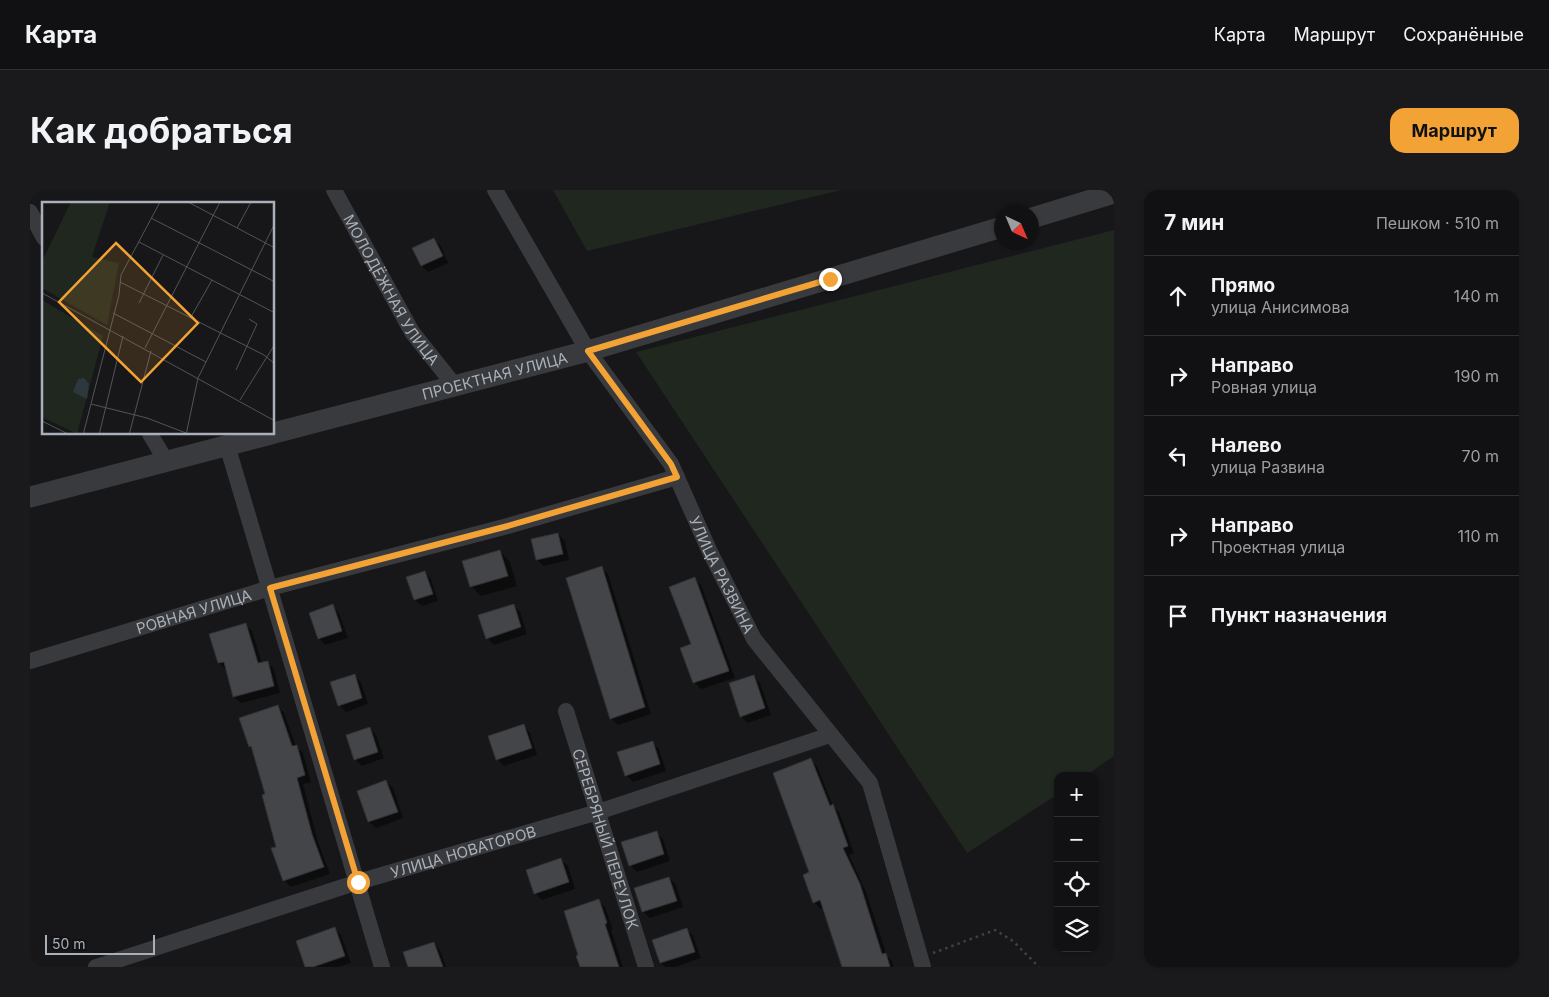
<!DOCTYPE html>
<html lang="ru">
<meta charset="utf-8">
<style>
:root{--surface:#111113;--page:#1a1a1c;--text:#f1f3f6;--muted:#9c9da0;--line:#303133;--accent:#f3a235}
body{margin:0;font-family:Inter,sans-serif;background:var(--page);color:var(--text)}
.controls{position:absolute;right:15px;bottom:15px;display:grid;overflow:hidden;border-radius:10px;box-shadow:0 1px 4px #0004}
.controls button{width:45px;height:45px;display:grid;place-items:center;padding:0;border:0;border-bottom:1px solid var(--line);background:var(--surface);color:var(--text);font:25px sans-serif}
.compass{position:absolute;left:964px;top:15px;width:45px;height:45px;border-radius:50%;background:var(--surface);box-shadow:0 1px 4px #0004;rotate:136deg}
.scale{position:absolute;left:15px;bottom:12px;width:110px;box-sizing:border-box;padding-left:5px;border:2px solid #a9b0b9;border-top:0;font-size:14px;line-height:18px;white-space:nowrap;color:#a9b0b9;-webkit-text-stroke:4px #121214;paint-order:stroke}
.stop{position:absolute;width:15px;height:15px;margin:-11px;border:4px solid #f3a235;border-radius:50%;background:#fff}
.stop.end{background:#f3a235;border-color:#fff;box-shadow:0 1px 5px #0008}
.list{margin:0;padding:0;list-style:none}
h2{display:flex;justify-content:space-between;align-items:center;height:65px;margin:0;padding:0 20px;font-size:21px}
h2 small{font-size:16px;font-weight:400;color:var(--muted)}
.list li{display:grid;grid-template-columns:32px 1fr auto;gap:15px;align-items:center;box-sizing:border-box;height:80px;padding:0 20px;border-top:1px solid var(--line)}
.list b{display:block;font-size:19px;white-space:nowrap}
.list p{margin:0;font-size:16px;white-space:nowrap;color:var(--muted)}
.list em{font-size:16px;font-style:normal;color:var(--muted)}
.icon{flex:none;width:28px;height:28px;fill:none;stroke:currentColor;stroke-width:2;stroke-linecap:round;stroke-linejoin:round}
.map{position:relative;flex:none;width:1084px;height:777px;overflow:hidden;border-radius:15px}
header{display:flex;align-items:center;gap:30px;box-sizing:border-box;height:70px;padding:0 25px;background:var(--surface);border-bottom:1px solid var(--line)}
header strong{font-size:24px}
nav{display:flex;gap:28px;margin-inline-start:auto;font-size:18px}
.intro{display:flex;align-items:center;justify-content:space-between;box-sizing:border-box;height:120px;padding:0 30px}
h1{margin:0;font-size:35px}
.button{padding:12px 22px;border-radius:15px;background:var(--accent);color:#111;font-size:18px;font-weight:700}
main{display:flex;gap:30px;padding:0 30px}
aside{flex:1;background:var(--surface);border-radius:15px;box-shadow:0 1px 4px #0004}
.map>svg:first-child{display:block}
.green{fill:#1f271f}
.shadow{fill:#0007}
.building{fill:#434549;stroke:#313235}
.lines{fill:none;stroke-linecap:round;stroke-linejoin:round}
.path{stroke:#3e4145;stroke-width:2.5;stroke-dasharray:2.5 4;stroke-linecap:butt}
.minor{stroke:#383a3e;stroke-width:16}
.tertiary{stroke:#383a3e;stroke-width:21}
.route{stroke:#f3a235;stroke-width:6}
.labels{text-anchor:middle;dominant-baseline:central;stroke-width:4;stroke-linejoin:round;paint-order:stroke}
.street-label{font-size:15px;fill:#a9b0b9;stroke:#121214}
.inset-road{fill:none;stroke:#515459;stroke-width:1}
.view{fill:#f3a235;fill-opacity:0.15;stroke:#f3a235;stroke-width:2.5}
.inset-edge{fill:none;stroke:#a9b0b9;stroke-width:2.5}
</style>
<header>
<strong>Карта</strong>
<nav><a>Карта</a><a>Маршрут</a><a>Сохранённые</a></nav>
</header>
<div class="intro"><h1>Как добраться</h1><a class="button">Маршрут</a></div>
<main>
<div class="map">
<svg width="1084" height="777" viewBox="0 0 1084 777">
<rect width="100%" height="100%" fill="#171719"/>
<path class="green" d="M523,0H811L557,61Z
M1084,40V566L1055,586H1028V604L937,663L606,162Z"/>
<path class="shadow" d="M404,49L411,56L418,73L398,82L392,76Z
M528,344L535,351L539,370L514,376L507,370Z
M470,361L480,372L487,396L451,406L441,396Z
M571,377L578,384L621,524L588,535L581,528Z
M394,382L401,389L408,411L392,416L385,410Z
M665,388L671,395L705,488L671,499L664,492L663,455Z
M483,415L490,422L497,444L464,455L457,448Z
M303,416L309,423L318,448L295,455L289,448Z
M215,434L222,441L232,473L237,472L244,479L250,503L211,513L204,507L196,480L189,473L180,445Z
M324,485L331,492L338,514L316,522L309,515Z
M724,486L730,493L741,525L717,533L711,526Z
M248,516L254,523L266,556L273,563L281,592L273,594L288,652L300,684L261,697L254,690L236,605L224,561L220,556Z
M494,536L500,543L507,565L474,576L467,569Z
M340,538L346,545L354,568L332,576L325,569Z
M622,552L629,559L636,581L603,592L596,585Z
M780,570L787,576L803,616L809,622L824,663L819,665L836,702L857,766L862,771L864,777H813L794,717L791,719L784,712L781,683Z
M356,592L363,598L373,628L346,638L339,632Z
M626,642L633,649L640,671L607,682L600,675Z
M531,670L538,676L545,699L512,710L505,703Z
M639,688L646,695L653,717L620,728L613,722Z
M569,711L575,717L583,740H581L593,777H552Z
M305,739L311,745L321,773L308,777H276Z
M657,739L663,746L671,768L645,777H635L631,773Z
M404,753L410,760L416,777H379Z"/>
<path class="building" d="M404,48L413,66L391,76L382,58Z
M528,343L533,364L506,370L501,349Z
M470,360L478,386L440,397L432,371Z
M572,376L615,517L580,529L536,388Z
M395,381L403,404L384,410L376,387Z
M665,387L699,481L663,493L650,458L661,454L639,397Z
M303,414L312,441L288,449L279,423Z
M484,414L491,437L456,449L448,425Z
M216,433L228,473L238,471L244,496L203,507L194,472L188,473L179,444Z
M325,484L332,508L308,516L300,492Z
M724,485L735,518L710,527L699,493Z
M248,515L262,556L267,555L275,585L267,588L282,644L294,677L253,691L241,658L246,657L232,605L235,604L221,556L219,557L209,528Z
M494,534L502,558L466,570L458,546Z
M340,537L348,562L324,570L316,545Z
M623,551L630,574L595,586L587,562Z
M781,568L800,616L803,614L818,656L813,658L830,694L852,764L856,763L860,777H812L790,710L783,713L773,685L779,682L743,583Z
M356,590L368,622L338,632L327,601Z
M627,641L634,664L599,676L591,652Z
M531,668L539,692L504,704L496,680Z
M639,687L647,711L612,722L604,698Z
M569,709L577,733L575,734L589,777H550L546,766L548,765L534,721Z
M305,737L315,766L283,777H275L266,751Z
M657,738L665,762L630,773L622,750Z
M404,752L413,777H378L373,762Z"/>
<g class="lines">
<path class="path" d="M903,763L965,740L983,751L1009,777"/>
<g class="minor">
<path id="s1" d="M304,0L382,142L425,196"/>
<path id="s2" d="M465,0L558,161L641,274L679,360L724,449L840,593L893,777"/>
<path d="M0,22L14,48"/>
<path d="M120,244L136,271"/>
<path d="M197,255L352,777"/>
<path id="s3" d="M0,471L240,398L474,337L647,287"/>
<path id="s4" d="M536,521L616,777"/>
<path id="s5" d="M66,777L328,692L568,622L800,545"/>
</g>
<g class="tertiary">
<path d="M1002,28L1084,3"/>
<path id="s6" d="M244,243L558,161L972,37"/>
<path d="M0,307L241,244"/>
</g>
</g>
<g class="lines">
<path class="route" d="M328,692L240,398L474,337L647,287L641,274L558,161L800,89"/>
</g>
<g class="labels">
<g class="street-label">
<text stroke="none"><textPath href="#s1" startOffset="115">МОЛОДЁЖНАЯ УЛИЦА</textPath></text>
<text stroke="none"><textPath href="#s6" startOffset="228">ПРОЕКТНАЯ УЛИЦА</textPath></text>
<text stroke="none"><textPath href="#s2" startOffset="448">УЛИЦА РАЗВИНА</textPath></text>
<text stroke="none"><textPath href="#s3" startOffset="171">РОВНАЯ УЛИЦА</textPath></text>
<text stroke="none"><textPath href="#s4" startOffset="134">СЕРЕБРЯНЫЙ ПЕРЕУЛОК</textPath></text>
<text stroke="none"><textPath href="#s5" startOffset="385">УЛИЦА НОВАТОРОВ</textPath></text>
</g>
</g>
<g transform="translate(12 12)">
<rect width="232" height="232" fill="#171719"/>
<path d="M29,0H68L50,55L77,61L65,123L0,86V59ZM0,98L61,134L35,232L0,215Z" fill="#1f271f"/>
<path d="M42,176L47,182L45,197L31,190L36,177Z" fill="#2d383e"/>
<path class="inset-road" d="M146,0L233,46M109,16L233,80M195,26L209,0M97,40L233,111M78,80L222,153L233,162M0,91L233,219M97,101L121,53M71,111L164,160M149,115L170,78M103,146L178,0M194,168L215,122L207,117M198,198L233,142M49,202L105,216L144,231M0,219L28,233M41,233L77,93L79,73L118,0M57,233L81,134M87,233L109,149M144,233L156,176L233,21"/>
<path class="view" d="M74,41L156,121L99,180L17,100Z"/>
<rect width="232" height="232" class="inset-edge"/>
</g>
</svg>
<div class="controls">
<button>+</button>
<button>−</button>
<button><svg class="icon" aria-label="locate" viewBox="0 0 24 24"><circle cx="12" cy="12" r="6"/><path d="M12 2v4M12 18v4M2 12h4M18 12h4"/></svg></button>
<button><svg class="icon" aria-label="layers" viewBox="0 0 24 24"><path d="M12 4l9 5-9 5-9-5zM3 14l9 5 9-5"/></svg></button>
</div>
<svg class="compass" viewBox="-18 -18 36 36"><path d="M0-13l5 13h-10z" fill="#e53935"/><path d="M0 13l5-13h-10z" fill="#9c9da0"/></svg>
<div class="scale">50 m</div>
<div class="stop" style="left:328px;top:692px"></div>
<div class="stop end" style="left:800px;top:89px"></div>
</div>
<aside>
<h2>7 мин<small>Пешком · 510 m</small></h2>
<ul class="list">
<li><svg class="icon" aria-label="ahead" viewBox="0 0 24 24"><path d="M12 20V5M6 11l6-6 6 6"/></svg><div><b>Прямо</b><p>улица Анисимова</p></div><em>140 m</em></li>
<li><svg class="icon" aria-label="right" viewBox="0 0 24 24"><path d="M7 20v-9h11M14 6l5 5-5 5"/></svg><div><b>Направо</b><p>Ровная улица</p></div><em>190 m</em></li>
<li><svg class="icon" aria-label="left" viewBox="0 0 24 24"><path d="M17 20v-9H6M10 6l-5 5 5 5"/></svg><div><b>Налево</b><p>улица Развина</p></div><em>70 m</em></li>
<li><svg class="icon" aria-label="right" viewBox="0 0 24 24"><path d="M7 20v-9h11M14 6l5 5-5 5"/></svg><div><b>Направо</b><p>Проектная улица</p></div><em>110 m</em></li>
<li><svg class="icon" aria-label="arrive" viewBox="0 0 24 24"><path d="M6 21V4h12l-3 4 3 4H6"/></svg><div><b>Пункт назначения</b></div></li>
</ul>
</aside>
</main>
